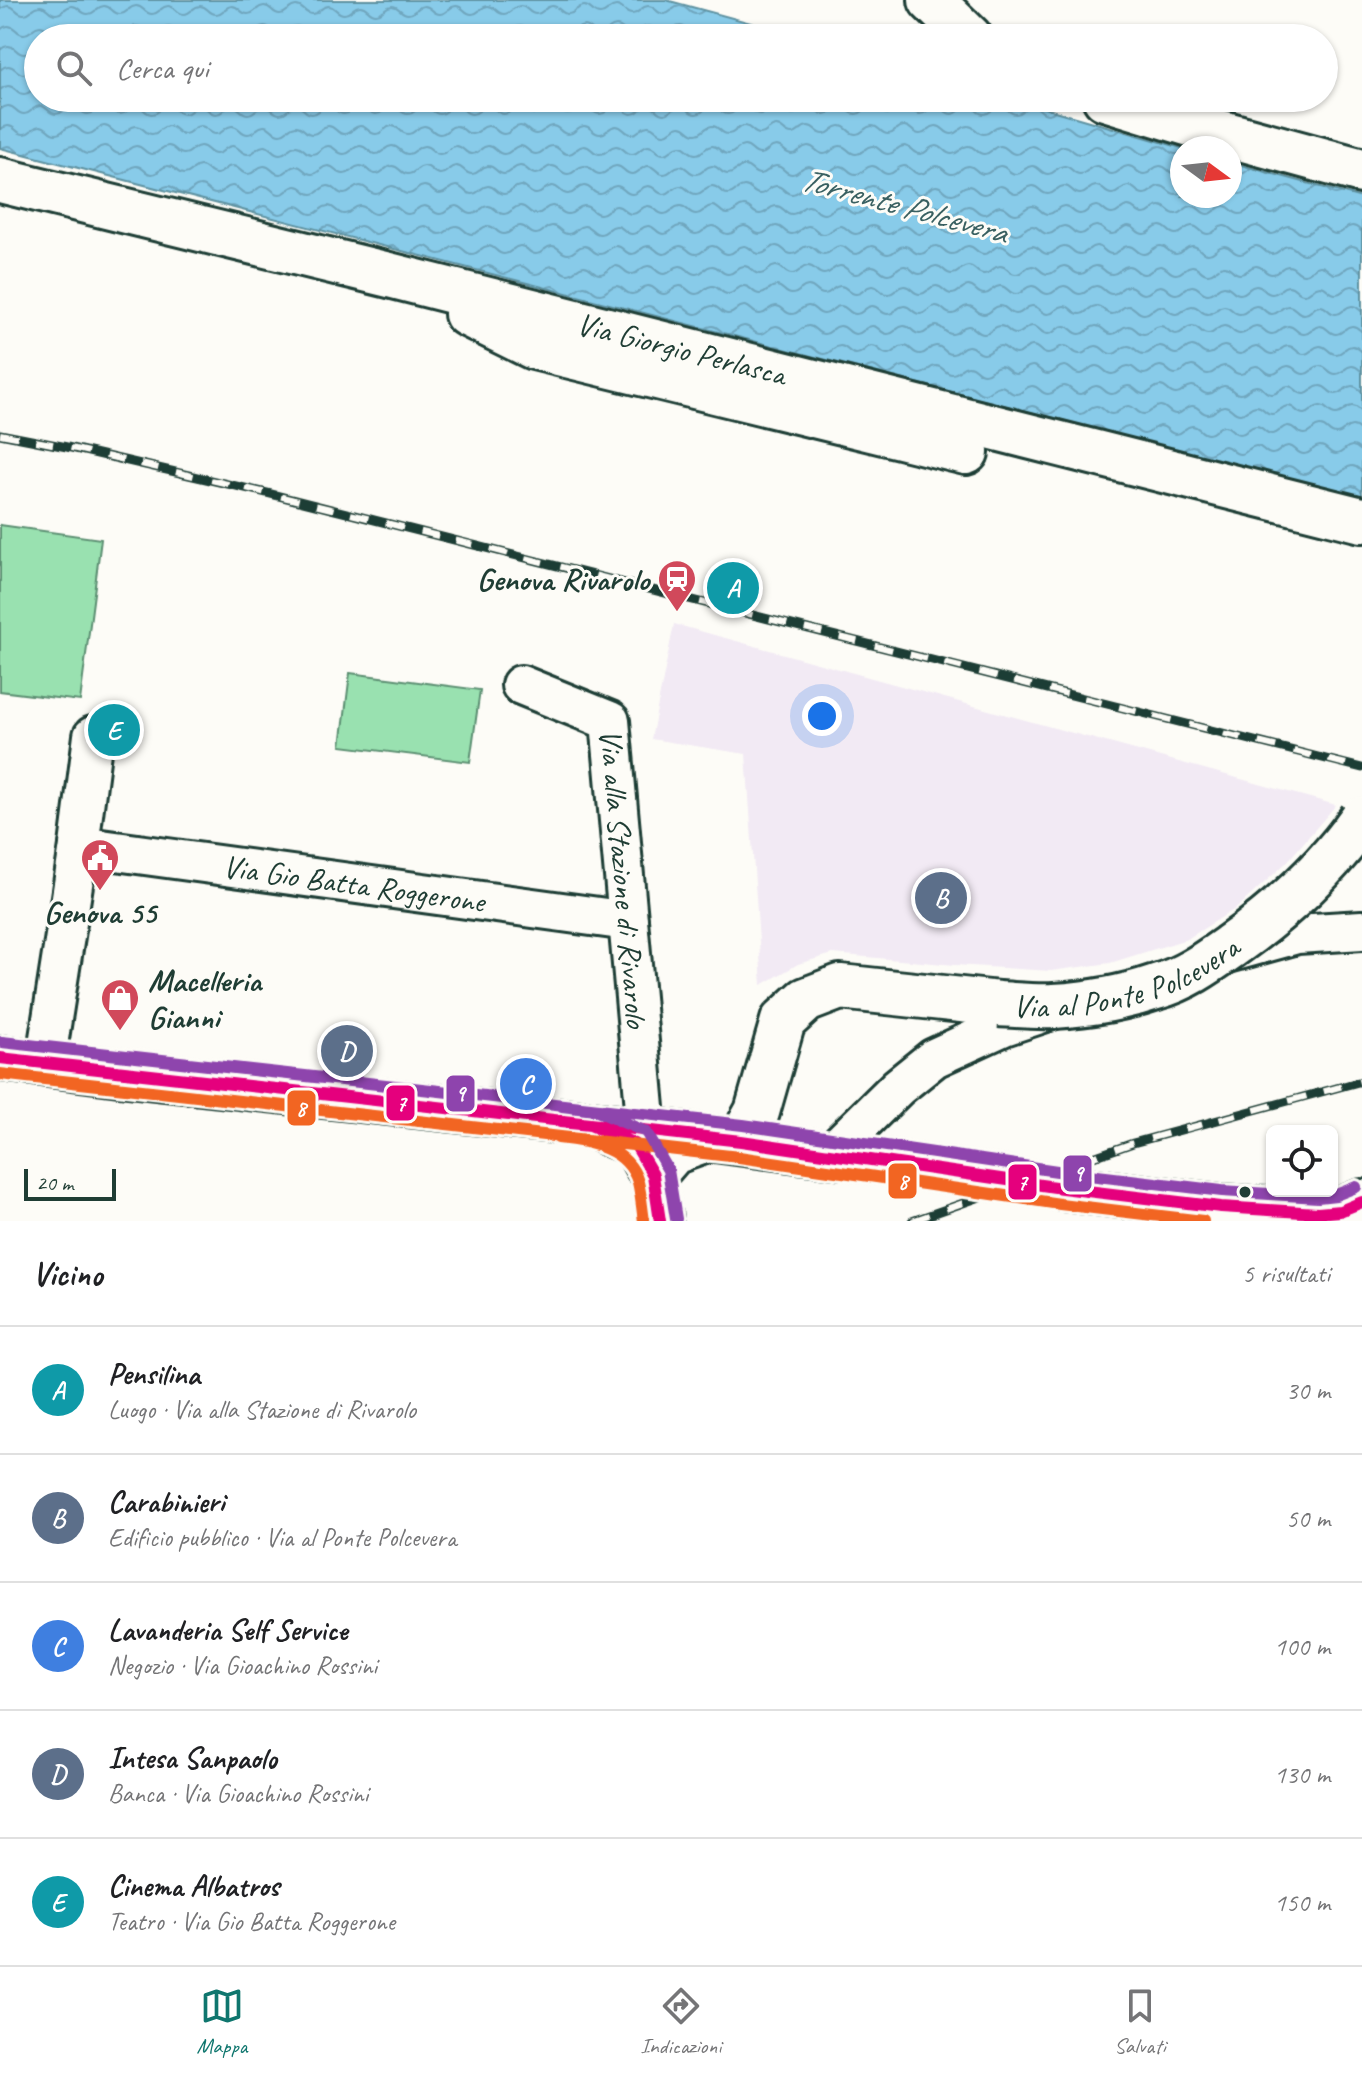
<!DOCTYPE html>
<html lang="it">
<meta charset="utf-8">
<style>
:root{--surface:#fff;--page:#f2f2f2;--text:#202124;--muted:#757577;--line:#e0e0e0;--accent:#0f766e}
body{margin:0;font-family:Caveat,sans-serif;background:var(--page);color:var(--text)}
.controls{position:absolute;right:24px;bottom:24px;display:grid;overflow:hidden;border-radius:12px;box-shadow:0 2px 6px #0004}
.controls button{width:72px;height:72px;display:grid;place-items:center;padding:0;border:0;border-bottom:2px solid var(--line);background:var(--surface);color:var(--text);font:40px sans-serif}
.compass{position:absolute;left:1170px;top:136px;width:72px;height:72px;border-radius:50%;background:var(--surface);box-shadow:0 2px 6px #0004;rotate:105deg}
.scale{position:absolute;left:24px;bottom:20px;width:92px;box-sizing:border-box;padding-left:8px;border:4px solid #1f3d34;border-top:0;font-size:22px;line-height:28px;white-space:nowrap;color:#1f3d34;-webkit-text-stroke:6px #fdfcf7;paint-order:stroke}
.you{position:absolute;left:822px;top:716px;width:28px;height:28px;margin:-20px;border:6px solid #fff;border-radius:50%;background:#1a73e8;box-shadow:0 0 0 12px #1a73e833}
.badge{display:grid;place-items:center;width:52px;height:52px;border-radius:50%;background:var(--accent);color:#fff;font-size:26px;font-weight:700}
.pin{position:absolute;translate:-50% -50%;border:4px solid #fff;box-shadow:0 2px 8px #0006}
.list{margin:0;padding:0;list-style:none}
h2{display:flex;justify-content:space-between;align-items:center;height:104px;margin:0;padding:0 32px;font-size:34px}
h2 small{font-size:26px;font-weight:400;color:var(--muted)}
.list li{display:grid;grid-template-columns:52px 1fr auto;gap:24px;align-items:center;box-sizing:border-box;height:128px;padding:0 32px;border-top:2px solid var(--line)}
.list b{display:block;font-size:30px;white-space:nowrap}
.list p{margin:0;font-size:26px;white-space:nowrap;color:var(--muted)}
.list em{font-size:26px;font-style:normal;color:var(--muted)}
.icon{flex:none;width:44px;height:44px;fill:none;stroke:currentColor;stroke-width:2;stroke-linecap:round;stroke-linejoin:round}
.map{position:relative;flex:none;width:1362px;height:1221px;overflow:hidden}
.search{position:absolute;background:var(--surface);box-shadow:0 2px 6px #0004;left:24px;right:24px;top:24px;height:88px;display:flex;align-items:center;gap:20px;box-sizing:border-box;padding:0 28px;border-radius:44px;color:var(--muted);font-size:30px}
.sheet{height:744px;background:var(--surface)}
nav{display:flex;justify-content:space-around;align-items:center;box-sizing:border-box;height:112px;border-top:2px solid var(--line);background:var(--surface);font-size:22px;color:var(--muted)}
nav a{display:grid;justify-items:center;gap:4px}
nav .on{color:var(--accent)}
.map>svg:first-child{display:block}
.built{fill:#f2eaf4}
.grass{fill:#99e1b0;stroke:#5c8f72;stroke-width:2}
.water{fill:url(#water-waves);stroke:#5e92a1;stroke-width:2}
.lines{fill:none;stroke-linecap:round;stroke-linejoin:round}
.secondary-tunnel{stroke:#d1d6d0;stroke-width:44;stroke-dasharray:44 22;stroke-linecap:butt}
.street-casing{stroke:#1f3d34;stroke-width:44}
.secondary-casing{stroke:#1f3d34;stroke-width:50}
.primary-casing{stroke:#1f3d34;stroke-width:50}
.street{stroke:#fdfcf7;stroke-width:38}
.secondary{stroke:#fdfcf7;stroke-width:44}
.primary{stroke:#fdfcf7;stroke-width:44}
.rail-casing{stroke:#1f3d34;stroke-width:9}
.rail{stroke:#fdfcf7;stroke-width:6;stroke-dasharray:18;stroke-linecap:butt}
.primary-bridge-casing{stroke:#1f3d34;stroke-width:50;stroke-linecap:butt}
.primary-bridge{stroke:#fdfcf7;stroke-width:44}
.bus-1-casing{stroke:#fdfcf7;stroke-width:18}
.bus-2-casing{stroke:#fdfcf7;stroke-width:18}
.bus-3-casing{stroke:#fdfcf7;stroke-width:18}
.bus-1{stroke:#e5007d;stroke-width:12}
.bus-2{stroke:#f26522;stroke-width:12}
.bus-3{stroke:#8e44ad;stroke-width:12}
.bus-dot{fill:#1f3d34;stroke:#fdfcf7;stroke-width:3}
.labels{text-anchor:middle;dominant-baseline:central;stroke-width:6;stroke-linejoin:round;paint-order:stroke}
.street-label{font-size:32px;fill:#1f3d34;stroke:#fdfcf7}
.poi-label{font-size:32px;font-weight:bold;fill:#1f3d34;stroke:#fdfcf7;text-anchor:end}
.water-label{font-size:34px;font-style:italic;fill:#396061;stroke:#fdfcf7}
.line-badge{stroke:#fdfcf7;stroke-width:3}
.badge-label{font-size:22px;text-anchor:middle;font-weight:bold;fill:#fff}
</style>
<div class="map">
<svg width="1362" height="1221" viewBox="0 0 1362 1221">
<defs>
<pattern id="water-waves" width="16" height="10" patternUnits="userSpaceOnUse" patternTransform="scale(2)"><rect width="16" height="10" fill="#88cbe9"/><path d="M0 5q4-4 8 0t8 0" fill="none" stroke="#6fa6be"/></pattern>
</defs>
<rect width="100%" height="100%" fill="#fdfcf7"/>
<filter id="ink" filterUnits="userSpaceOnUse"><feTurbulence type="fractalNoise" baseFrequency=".0125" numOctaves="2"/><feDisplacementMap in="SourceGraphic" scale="16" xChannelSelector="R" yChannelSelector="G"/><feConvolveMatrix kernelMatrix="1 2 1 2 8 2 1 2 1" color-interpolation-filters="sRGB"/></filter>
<g filter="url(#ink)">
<path class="built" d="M674,624L1336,805L1286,863L1238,907L1187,939L1110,963L1051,971L955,965L833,954L798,964L762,985L746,754L651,739Z"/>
<path class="grass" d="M0,525L101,539L80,701L0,691Z
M350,673L480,690L470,762L341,746Z"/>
<path class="water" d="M0,0H666L806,38H38V98H1010L1182,148V196H1230V162L1362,198V497L0,148Z"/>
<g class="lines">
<path class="secondary-tunnel" d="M843,1156L1062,1188"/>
<defs>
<g id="street">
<path id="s1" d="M521,685L610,721L647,1130"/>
<path d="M79,846L93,736"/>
<path d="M1228,953L1297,934L1362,930"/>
<path id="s2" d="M45,1064L79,846L628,921"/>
<path d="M830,1154L898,1087L934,1058L1004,1026L1052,1010"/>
</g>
<path id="secondary" d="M0,1058L128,1074L647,1130L843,1156
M600,1129L635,1144L653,1175L673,1152L712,1138
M1062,1188L1221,1207L1318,1213L1340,1211L1362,1202
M660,1218V1221"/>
<g id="primary">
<path d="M931,0L970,38"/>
<path d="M1105,98L1200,127L1362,171"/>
<path id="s3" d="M0,180L389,275L1362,520"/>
<path d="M467,314L534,347L966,452"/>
<path d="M741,1141L757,1112L783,1021L806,1000L840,987L999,1004"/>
</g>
</defs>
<use href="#street" class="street-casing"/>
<use href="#secondary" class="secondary-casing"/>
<use href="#primary" class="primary-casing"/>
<use href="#street" class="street"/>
<use href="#secondary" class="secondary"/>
<use href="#primary" class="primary"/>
<defs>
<path id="rail" d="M0,434L67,447L267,493L1362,768
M912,1221L1133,1143L1362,1081"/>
</defs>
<use href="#rail" class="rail-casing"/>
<use href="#rail" class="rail"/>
<defs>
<g id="primary-bridge">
<path id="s4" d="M999,1004C1017,1005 1036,1007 1054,1006C1088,1004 1124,998 1156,987C1185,979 1207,963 1231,946C1281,911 1326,870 1362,819"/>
</g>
</defs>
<use href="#primary-bridge" class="primary-bridge-casing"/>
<use href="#primary-bridge" class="primary-bridge"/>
<defs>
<path id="bus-1" d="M0,1058L741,1141L1062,1188L1221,1207L1318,1213L1340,1211L1362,1202
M560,1122L590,1125L635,1144L653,1175L660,1221"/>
<path id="bus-2" d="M0,1074L739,1157L1060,1204L1203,1221
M558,1138C590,1141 628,1148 638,1182C641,1194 642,1208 644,1221"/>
<path id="bus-3" d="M2,1042L743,1125L1064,1172L1222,1191L1318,1197L1336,1195L1356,1187
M562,1106L595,1110L646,1132L668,1170L676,1219"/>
</defs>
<use href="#bus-1" class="bus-1-casing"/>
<use href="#bus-2" class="bus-2-casing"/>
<use href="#bus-3" class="bus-3-casing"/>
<use href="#bus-1" class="bus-1"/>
<use href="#bus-2" class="bus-2"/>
<use href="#bus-3" class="bus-3"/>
</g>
</g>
<defs>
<symbol id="station-pin" viewBox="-11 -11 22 30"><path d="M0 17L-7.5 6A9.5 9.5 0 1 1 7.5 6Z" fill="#d1495b" stroke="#fdfcf7"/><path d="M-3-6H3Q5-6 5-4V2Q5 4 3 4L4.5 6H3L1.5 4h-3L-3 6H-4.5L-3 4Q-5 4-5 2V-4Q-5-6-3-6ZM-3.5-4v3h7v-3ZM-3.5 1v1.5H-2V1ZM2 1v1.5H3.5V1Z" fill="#fff"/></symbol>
<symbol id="civic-pin" viewBox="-11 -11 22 30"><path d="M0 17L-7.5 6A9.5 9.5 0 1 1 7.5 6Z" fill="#d1495b" stroke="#fdfcf7"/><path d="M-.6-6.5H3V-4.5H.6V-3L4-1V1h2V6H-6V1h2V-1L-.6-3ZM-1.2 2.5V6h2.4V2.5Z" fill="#fff"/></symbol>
<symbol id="shop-pin" viewBox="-11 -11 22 30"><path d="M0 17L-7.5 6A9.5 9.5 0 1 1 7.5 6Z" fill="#d1495b" stroke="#fdfcf7"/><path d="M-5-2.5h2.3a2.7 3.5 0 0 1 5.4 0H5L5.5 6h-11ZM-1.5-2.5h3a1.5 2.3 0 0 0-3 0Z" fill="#fff"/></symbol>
</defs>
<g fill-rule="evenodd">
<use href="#station-pin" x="655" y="557" width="44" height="60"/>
<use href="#civic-pin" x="78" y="836" width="44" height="60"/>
<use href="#shop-pin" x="98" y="976" width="44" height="60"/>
</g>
<circle class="bus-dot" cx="1245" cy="1192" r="7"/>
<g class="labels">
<g class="street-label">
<text stroke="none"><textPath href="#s3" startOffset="702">Via Giorgio Perlasca</textPath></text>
<text stroke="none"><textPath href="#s1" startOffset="254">Via alla Stazione di Rivarolo</textPath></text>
<text stroke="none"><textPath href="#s2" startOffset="498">Via Gio Batta Roggerone</textPath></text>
<text stroke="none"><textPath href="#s4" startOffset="132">Via al Ponte Polcevera</textPath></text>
</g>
<g class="poi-label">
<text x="649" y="579">Genova Rivarolo</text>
<text x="100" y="912" text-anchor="middle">Genova 55</text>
<text x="148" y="980" text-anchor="start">Macelleria<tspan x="148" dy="37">Gianni</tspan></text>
</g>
<g class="water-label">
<text transform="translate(904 205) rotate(15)">Torrente Polcevera</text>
</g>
</g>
<g class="line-badge">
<rect x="445" y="1074" width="31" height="39" rx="8" fill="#8e44ad"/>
<rect x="385" y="1084" width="31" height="38" rx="8" fill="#e5007d"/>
<rect x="286" y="1089" width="31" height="38" rx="8" fill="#f26522"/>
<rect x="1062" y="1154" width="31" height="39" rx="8" fill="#8e44ad"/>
<rect x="887" y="1162" width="31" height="38" rx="8" fill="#f26522"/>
<rect x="1007" y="1163" width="31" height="38" rx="8" fill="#e5007d"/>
</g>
<g class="badge-label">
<text x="460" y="1101">9</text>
<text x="401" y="1111">7</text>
<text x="301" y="1116">8</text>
<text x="1078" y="1181">9</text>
<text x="903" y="1189">8</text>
<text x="1022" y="1190">7</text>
</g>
</svg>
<div class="controls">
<button><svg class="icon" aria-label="locate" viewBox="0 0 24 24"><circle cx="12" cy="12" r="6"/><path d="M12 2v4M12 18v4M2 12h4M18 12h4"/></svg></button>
</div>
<svg class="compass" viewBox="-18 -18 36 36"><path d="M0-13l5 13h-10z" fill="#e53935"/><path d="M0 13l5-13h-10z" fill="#757577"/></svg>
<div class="scale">20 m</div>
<div class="you"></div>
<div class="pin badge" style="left:733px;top:588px;background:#0f9aa8">A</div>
<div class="pin badge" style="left:941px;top:898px;background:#5c6f8a">B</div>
<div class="pin badge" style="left:526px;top:1084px;background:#3f7fe0">C</div>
<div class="pin badge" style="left:347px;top:1051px;background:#5c6f8a">D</div>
<div class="pin badge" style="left:114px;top:730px;background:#0f9aa8">E</div>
<div class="search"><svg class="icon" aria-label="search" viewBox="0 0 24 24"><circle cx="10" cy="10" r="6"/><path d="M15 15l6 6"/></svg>Cerca qui</div>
</div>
<section class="sheet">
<h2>Vicino<small>5 risultati</small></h2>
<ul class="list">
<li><span class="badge" style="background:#0f9aa8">A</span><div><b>Pensilina</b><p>Luogo · Via alla Stazione di Rivarolo</p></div><em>30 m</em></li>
<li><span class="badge" style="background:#5c6f8a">B</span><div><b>Carabinieri</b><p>Edificio pubblico · Via al Ponte Polcevera</p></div><em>50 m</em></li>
<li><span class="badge" style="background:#3f7fe0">C</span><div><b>Lavanderia Self Service</b><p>Negozio · Via Gioachino Rossini</p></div><em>100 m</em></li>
<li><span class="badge" style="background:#5c6f8a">D</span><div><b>Intesa Sanpaolo</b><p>Banca · Via Gioachino Rossini</p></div><em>130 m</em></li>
<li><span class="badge" style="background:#0f9aa8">E</span><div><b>Cinema Albatros</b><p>Teatro · Via Gio Batta Roggerone</p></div><em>150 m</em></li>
</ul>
</section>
<nav>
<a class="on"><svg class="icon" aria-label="map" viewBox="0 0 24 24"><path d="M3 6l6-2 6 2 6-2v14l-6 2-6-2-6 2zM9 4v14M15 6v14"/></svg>Mappa</a>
<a><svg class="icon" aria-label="directions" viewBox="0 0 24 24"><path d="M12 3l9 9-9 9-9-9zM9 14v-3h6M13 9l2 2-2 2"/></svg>Indicazioni</a>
<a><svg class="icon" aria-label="saved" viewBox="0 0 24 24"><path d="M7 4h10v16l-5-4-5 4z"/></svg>Salvati</a>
</nav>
